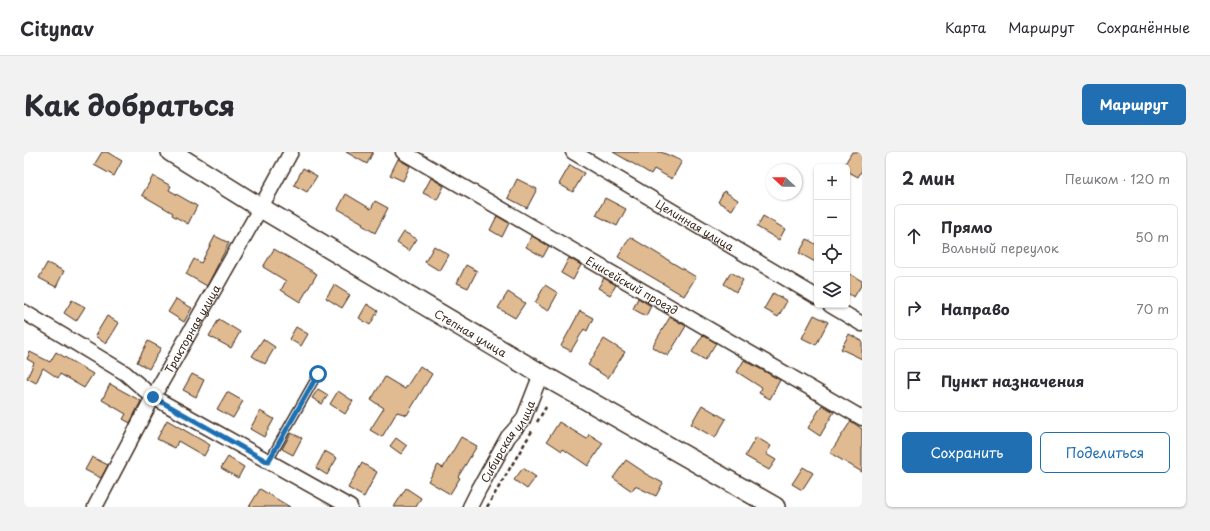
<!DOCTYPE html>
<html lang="ru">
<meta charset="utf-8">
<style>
:root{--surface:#fff;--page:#f2f2f3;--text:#2b2b33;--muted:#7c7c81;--line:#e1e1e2;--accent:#1f6fb2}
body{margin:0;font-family:"Playpen Sans",sans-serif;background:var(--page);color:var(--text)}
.controls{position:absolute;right:12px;top:12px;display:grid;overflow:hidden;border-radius:6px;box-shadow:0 1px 3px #0004}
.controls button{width:36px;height:36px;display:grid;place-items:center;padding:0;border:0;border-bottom:1px solid var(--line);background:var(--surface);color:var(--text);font:20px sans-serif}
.compass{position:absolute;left:742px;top:12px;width:36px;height:36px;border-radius:50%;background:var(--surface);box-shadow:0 1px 3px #0004;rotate:292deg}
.stop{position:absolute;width:12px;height:12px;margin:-9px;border:3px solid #1f6fb2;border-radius:50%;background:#fff}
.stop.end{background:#1f6fb2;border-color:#fff;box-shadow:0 1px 4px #0008}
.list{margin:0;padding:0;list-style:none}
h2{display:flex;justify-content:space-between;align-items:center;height:52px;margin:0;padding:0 16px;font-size:17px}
h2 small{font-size:13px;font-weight:400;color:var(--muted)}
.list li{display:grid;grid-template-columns:26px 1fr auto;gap:12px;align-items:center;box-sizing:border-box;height:64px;margin:0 8px 8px;padding:0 8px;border:1px solid var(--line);border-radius:6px}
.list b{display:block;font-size:15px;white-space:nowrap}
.list p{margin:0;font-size:13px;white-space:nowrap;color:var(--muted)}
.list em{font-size:13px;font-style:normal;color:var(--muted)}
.actions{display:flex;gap:8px;padding:12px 16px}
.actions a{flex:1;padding:9px 0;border:1px solid var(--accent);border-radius:6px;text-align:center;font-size:14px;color:var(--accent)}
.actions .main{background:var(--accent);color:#fff}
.icon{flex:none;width:22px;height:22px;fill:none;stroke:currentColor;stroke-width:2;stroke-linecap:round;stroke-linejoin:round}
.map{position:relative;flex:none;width:838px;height:355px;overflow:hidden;border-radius:6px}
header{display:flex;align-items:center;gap:24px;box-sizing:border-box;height:56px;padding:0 20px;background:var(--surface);border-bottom:1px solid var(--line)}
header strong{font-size:19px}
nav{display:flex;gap:22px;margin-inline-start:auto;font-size:14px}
.intro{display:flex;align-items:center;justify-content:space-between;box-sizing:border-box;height:96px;padding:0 24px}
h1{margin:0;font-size:28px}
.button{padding:10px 18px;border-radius:6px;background:var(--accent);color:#fff;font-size:14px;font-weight:700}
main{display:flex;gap:24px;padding:0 24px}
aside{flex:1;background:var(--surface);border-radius:6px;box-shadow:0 1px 3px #0004}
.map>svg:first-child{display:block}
.building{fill:#e0ba91;stroke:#3b2a1e}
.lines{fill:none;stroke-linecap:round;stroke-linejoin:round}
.lane-casing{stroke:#3b2a1e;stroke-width:10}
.street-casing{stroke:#3b2a1e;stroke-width:17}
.secondary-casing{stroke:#3b2a1e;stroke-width:22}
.path{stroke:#3b2a1e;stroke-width:2.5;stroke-dasharray:4 3;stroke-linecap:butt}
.lane{stroke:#fff;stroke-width:7}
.street{stroke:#fff;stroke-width:14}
.secondary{stroke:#fff;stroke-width:19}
.route{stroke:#1f6fb2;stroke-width:5}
.labels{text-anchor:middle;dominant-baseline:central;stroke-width:3;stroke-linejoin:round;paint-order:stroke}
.street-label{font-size:11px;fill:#3b2a1e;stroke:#fff}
</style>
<header>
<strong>Citynav</strong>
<nav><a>Карта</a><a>Маршрут</a><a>Сохранённые</a></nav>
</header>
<div class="intro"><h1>Как добраться</h1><a class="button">Маршрут</a></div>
<main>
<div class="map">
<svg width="838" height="355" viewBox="0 0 838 355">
<rect width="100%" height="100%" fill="#fff"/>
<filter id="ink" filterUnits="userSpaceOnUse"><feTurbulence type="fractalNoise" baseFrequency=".025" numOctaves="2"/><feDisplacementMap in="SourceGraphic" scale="8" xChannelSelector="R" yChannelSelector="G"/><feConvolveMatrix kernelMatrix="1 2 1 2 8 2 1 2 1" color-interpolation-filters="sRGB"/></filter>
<g filter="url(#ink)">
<path class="building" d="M78,0H83L98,9L90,24L70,13Z
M322,0H349L343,12Z
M589,0H637L658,9L648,27L630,17L627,22Z
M828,0H838V18L834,25L823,19V15H819Z
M374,7L386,14L379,29L366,23Z
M546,13L560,21L549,40L535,32Z
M279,16L293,24L283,40L270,33Z
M129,24L147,34L145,38L173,54L164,72L148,63L149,61L118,43Z
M407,26L420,34L413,48L399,41Z
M493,27L513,37L503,56L484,46Z
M700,39L714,48L708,58L694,50Z
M322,42L347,57L351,49L364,56L351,81L338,73L339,71L314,57Z
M581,46L602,57L593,74L572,63Z
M473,64L485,71L478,85L466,78Z
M739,64L761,77L755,88L733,75Z
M380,80L393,87L385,99L373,91Z
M191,84L205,91L183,134L162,122L170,107L177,111Z
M508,84L525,94L519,105L502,95Z
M606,85L672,125L660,144L594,105Z
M783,87L793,93V111L775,101Z
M410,94L425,103L416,119L401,110Z
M250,97L293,122L276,150L257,138L262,129L239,115Z
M545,106L557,113L549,128L537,121Z
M23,111L40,119L32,135L15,126Z
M442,113L453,119L444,136L433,131Z
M707,120L719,128L712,140L700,132Z
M826,122L838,129V132L830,145L823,141V127Z
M580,126L592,133L586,143L574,136Z
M310,133L326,143L318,156L302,146Z
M521,133L534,141L524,159L511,151Z
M484,140L501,151L491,166L474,156Z
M749,141L763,149L754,165L740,157Z
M614,146L627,154L622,164L609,157Z
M152,147L168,156L160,170L144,160Z
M48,148L61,155L52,169L40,161Z
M343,152L354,159L346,173L335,166Z
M556,159L569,166L563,179L560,177L547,199L537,194Z
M790,163L804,170L792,193L778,186Z
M83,164L95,171L82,192L71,184Z
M646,165L662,174L644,204L628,195Z
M195,167L216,180L207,196L185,184Z
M272,175L284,182L277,194L265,187Z
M825,182L838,189V207L817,197Z
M679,183L692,191L681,208L668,200Z
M239,187L251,195L241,212L228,204Z
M580,187L601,200L584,226L564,213Z
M124,189L137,196L125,217L113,210Z
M6,200L26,210L32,200L69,222L60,236L36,222L34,226L19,216L12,231L3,226L10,211L3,207Z
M720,208L756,228L746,247L735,241L738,236L713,220Z
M396,214L408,222L383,263L373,260L358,285L346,278L360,256L347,248L361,225L381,237Z
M168,222L180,228L172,245L159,238Z
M86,232L117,249L106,271L99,267L102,262L78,248Z
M294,237L304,243L298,252L288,246Z
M314,239L329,249L321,262L306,252Z
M203,240L219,249L209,266L193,257Z
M678,253L702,267L691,286L667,272Z
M798,253L810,260L796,284L784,276Z
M236,259L250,267L240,285L226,277Z
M143,268L186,293L180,304L154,289L151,296L133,287Z
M827,269L838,277V320L806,301Z
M535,270L563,287L565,282L579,291L564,314L539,297L538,299L523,289Z
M267,281L278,286L269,303L258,297Z
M437,285L453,294L434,325L436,326L426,342L404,329L414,313L419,316Z
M732,285L747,294L742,302L752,308L745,318L721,304Z
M372,286L383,294L377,302L366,294Z
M301,299L313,306L303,323L292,316Z
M68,305L84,313L77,326L61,318Z
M204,305L220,315L214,326L197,316Z
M602,308L620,320V321L639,331L632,344L611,334L608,339L589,326Z
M338,311L353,320L340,345L324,336Z
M779,315L789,321L778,338L768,332Z
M499,316L512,325L503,337L490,328Z
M382,336L397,346L392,355H370Z
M236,337L266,355H225Z"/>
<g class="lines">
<defs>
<path id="lane" d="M244,310L294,222"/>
<g id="street">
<path id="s1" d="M379,0L838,266"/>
<path id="s2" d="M549,0L793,145"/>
<path d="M806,153L838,172"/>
<path d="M0,160L101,221L129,245L326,355"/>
<path id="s3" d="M71,355L129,245L237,55L267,0"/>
<path id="s4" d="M446,355L455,337L484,285L499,268L517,222"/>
</g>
<g id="secondary">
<path id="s5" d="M147,0L232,53L517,222L751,355"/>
</g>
</defs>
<use href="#lane" class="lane-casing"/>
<use href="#street" class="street-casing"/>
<use href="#secondary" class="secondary-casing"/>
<path class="path" d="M513,270L522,255
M463,355L508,279"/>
<use href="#lane" class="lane"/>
<use href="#street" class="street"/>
<use href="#secondary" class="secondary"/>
</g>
</g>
<g class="lines" filter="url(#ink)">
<path class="route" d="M129,245L244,310L294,222"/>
</g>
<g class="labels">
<g class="street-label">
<text stroke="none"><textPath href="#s2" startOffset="142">Целинная улица</textPath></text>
<text stroke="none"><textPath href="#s1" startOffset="265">Енисейский проезд</textPath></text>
<text stroke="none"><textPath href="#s3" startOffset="203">Тракторная улица</textPath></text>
<text stroke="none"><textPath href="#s5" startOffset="350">Степная улица</textPath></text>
<text stroke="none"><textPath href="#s4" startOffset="76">Сибирская улица</textPath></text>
</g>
</g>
</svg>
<div class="controls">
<button>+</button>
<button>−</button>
<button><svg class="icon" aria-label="locate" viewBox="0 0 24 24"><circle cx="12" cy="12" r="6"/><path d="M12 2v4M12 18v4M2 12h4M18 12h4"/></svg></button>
<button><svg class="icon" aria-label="layers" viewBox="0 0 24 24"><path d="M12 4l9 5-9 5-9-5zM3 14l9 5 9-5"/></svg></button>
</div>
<svg class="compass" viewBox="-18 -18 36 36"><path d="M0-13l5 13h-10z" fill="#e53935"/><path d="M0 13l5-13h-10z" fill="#7c7c81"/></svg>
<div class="stop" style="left:294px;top:222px"></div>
<div class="stop end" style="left:129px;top:245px"></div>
</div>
<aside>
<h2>2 мин<small>Пешком · 120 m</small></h2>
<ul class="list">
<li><svg class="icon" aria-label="ahead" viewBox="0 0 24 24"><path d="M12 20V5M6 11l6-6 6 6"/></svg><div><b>Прямо</b><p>Вольный переулок</p></div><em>50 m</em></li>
<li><svg class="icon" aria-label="right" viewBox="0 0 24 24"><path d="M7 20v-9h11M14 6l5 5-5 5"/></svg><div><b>Направо</b></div><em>70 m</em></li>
<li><svg class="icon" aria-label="arrive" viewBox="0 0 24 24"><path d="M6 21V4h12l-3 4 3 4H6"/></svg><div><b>Пункт назначения</b></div></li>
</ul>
<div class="actions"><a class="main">Сохранить</a><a>Поделиться</a></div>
</aside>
</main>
